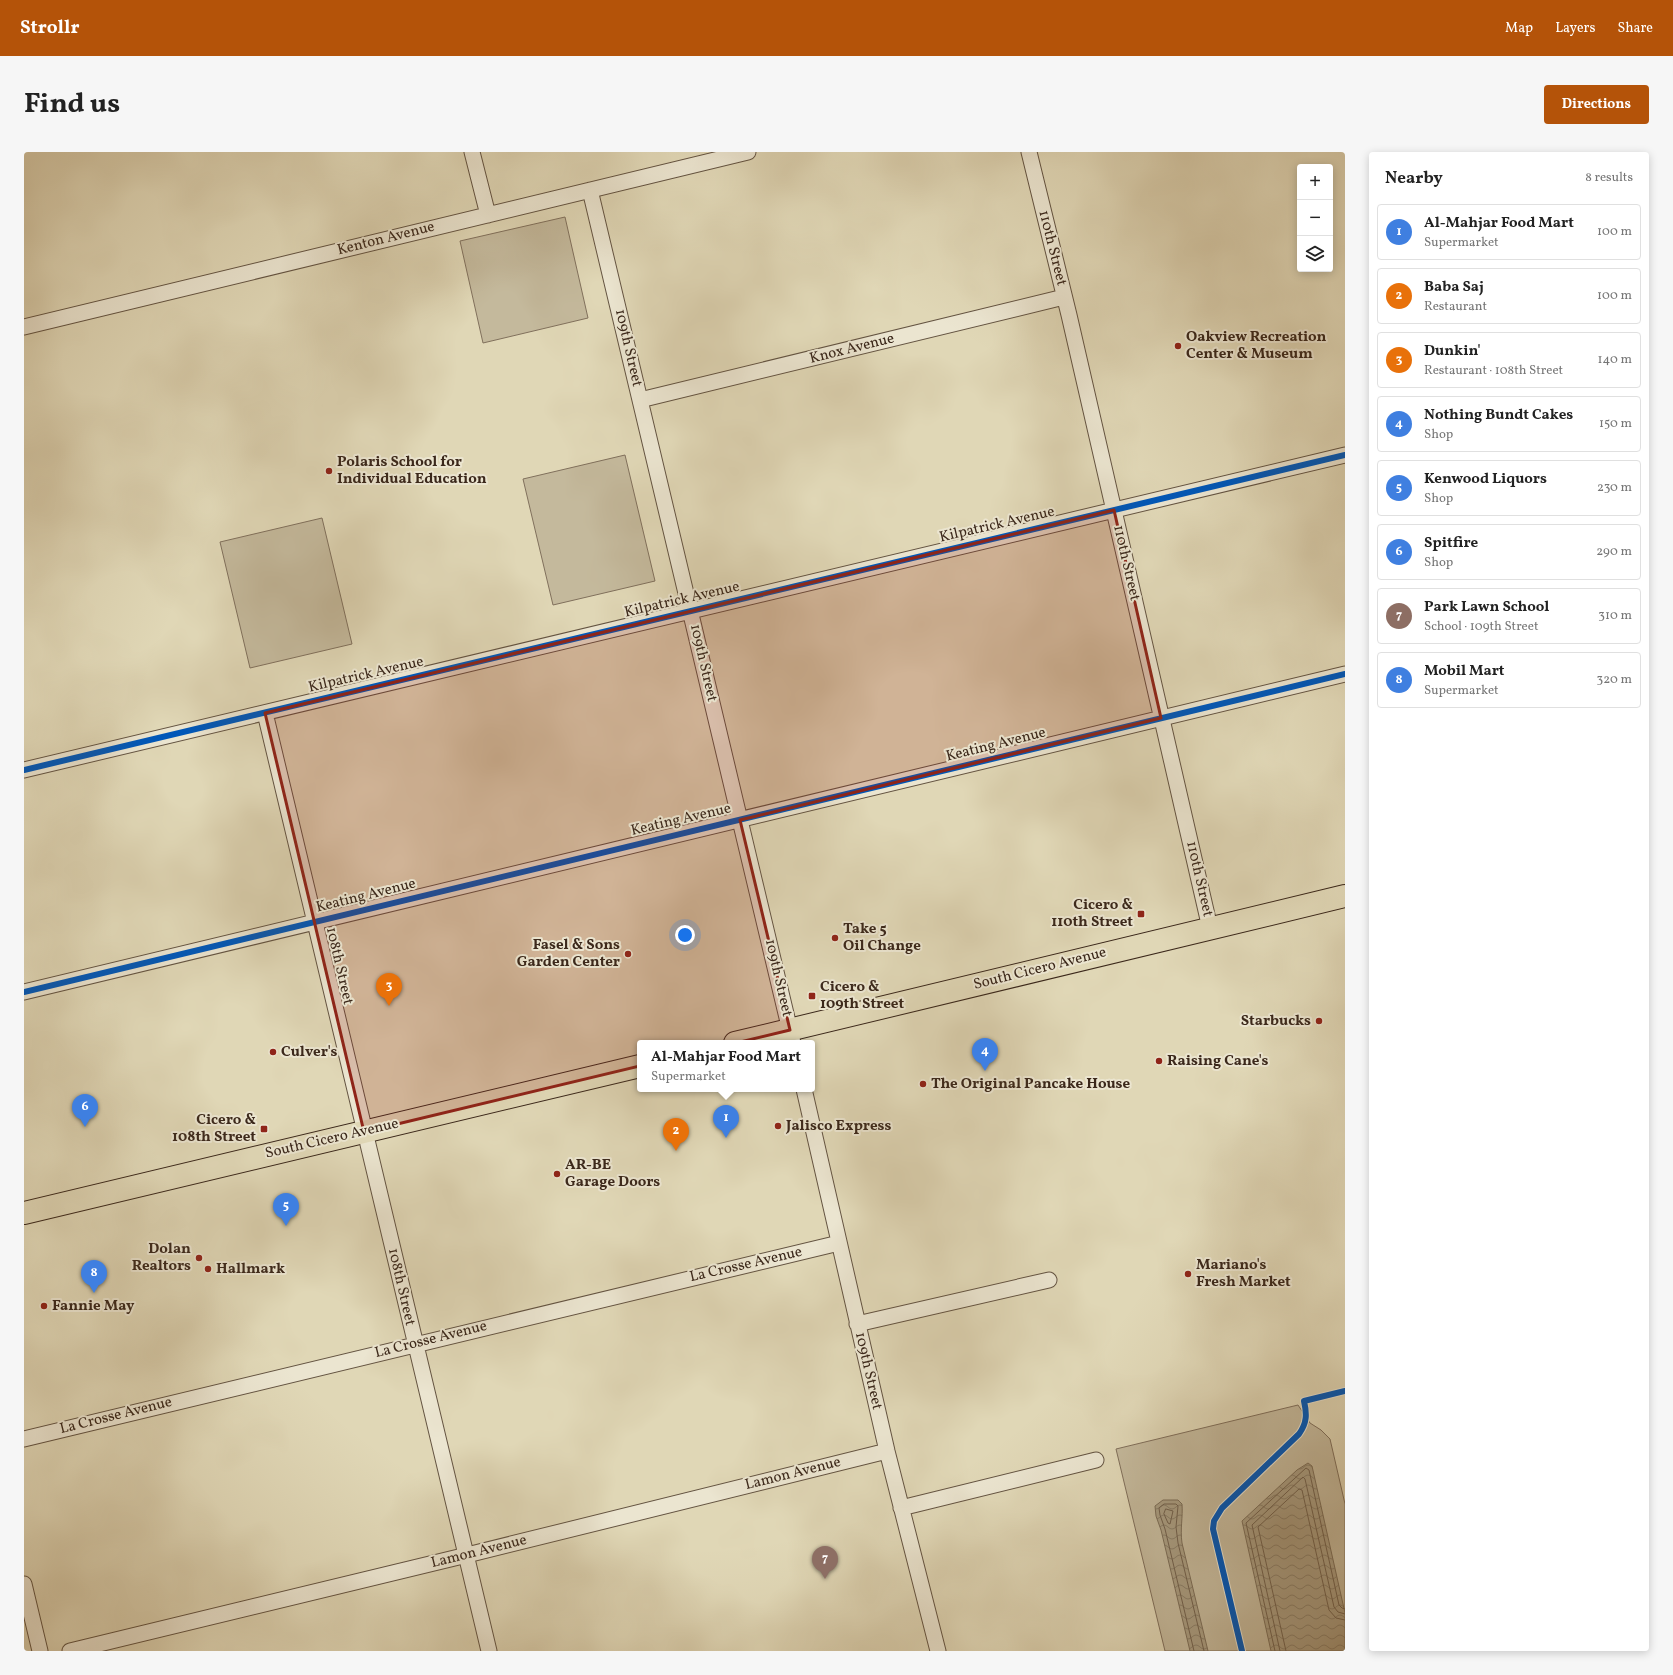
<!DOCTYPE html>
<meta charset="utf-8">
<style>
:root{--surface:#fff;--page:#f6f6f6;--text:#222;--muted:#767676;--line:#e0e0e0;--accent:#b45309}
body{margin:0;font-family:Vollkorn,serif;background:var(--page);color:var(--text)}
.controls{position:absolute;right:12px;top:12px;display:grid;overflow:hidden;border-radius:4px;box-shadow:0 2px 10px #0003}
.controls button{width:36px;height:36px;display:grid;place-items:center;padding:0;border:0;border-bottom:1px solid var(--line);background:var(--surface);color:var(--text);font:20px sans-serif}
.you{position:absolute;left:661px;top:783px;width:14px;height:14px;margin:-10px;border:3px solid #fff;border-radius:50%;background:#1a73e8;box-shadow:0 0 0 6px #1a73e833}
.badge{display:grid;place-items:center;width:26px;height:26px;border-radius:50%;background:var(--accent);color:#fff;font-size:13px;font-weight:700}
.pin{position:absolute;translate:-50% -33px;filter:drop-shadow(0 1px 2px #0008)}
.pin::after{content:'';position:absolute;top:21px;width:14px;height:12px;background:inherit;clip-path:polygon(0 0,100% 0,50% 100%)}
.popup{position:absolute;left:613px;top:888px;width:178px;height:52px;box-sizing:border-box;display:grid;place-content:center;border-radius:4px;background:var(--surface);filter:drop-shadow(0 1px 3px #0005);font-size:13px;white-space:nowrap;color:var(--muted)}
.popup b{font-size:15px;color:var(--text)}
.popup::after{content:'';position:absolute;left:50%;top:100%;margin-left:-8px;border:8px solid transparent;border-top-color:var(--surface)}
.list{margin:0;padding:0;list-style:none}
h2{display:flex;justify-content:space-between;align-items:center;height:52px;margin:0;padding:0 16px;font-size:17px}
h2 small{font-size:13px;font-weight:400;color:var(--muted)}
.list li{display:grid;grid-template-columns:26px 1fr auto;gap:12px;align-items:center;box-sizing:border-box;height:56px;margin:0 8px 8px;padding:0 8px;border:1px solid var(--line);border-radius:4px}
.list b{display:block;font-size:15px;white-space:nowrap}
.list p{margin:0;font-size:13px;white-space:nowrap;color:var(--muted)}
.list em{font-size:13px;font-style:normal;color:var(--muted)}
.icon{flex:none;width:22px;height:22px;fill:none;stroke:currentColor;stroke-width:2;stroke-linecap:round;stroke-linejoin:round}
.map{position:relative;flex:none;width:1321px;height:1499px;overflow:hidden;border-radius:4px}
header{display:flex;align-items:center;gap:24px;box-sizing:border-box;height:56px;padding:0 20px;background:var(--accent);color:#fff}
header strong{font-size:19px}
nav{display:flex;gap:22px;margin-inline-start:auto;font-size:14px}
.intro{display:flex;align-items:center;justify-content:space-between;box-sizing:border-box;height:96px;padding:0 24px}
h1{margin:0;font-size:28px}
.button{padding:10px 18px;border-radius:4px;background:var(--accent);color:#fff;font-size:14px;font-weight:700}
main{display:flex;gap:24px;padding:0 24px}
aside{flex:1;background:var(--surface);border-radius:4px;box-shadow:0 2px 10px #0003}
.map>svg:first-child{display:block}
.green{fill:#c4b99c;stroke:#80705c}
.water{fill:url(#water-waves);stroke:#7c6e58}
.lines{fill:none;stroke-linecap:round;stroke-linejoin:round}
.shore{stroke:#72624e;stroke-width:1}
.minor-casing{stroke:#645442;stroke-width:17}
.primary-casing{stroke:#3b281b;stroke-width:24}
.minor{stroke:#ebe5d0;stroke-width:15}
.primary{stroke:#e0d7b6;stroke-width:22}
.cycleway-casing{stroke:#ebe5d0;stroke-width:8}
.cycleway{stroke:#0057b8;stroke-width:6}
.marked{fill:#8f2418;fill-opacity:0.2;stroke:#8f2418;stroke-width:3;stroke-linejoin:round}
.poi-dot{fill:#8f2418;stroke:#ebe5d0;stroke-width:1.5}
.labels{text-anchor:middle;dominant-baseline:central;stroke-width:4;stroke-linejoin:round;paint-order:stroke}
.street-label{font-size:15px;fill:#3b281b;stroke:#ebe5d0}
.poi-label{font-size:15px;font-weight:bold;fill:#3b281b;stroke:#ebe5d0;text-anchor:start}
</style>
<header>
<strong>Strollr</strong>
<nav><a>Map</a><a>Layers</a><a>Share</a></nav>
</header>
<div class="intro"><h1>Find us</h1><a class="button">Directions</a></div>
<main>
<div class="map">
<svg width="1321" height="1499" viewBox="0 0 1321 1499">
<defs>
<pattern id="water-waves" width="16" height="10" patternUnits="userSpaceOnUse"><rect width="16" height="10" fill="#a89c81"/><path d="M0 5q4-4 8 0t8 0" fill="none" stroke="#8a7f69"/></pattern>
</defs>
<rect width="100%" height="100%" fill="#e0d7b6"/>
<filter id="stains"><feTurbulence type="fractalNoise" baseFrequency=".005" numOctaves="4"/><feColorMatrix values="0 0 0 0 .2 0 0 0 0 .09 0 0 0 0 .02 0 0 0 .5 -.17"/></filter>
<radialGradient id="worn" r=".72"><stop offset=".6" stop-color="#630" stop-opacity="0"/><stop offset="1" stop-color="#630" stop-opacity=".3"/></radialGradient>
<path class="green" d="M541,65L564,166L459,191L436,89Z
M601,303L631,429L529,453L499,327Z
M298,366L328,492L226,516L196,390Z
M1274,1253L1286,1271L1297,1278L1306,1287L1321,1352V1499H1141L1092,1297Z"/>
<path class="water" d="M1284,1311L1288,1314L1321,1461V1499H1247L1218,1369L1273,1318Z
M1139,1348H1154L1158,1352C1159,1365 1156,1377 1158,1391L1184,1499H1166L1137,1378L1132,1364L1131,1354Z"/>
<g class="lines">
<path class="shore" d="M1142,1357L1149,1359L1146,1372L1144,1371L1140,1362Z
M1170,1499L1141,1377L1136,1363L1135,1356L1140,1352H1152L1154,1354L1152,1375L1154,1391L1180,1499
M1251,1499L1222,1371L1282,1316L1285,1318L1315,1453L1318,1456L1321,1457
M1256,1499L1228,1373L1279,1325L1281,1327L1310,1455L1314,1460L1321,1462
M1262,1499L1234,1375L1275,1337L1278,1338L1305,1458L1312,1466L1321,1468"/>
<defs>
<path id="minor" d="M448,0L464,63
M1005,0L1045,163L1186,776
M566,38L769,891
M0,175L724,0
M616,248L1040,145
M241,561L465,1499
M0,618L1321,303
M0,840L1321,522
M780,937L863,1299L914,1499
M833,1172L1025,1128
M0,1287L815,1091
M877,1356L1072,1308
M0,1432L16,1499
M46,1499L443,1403L863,1299"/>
<path id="primary" d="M711,891L1321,744
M0,1061L616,914"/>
</defs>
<use href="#minor" class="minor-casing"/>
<use href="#primary" class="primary-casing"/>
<use href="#minor" class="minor"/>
<use href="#primary" class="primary"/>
<defs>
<path id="cycleway" d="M0,618L1321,303
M0,840L1321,522
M1218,1499L1189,1377L1190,1369L1198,1356L1275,1282C1283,1271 1283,1262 1280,1249L1321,1239"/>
</defs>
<use href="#cycleway" class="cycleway-casing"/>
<use href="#cycleway" class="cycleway"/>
</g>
<path class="marked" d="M1090,358L1137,566L716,668L766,878L340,980L241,561Z"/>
<g class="poi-dot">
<circle cx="1154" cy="194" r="4"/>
<circle cx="305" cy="319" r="4"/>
<rect x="1113" y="758" width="8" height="8" rx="2"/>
<circle cx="811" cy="786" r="4"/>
<circle cx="604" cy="802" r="4"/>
<rect x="784" y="840" width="8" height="8" rx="2"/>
<circle cx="1295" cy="869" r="4"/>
<circle cx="249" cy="900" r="4"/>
<circle cx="1135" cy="909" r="4"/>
<circle cx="899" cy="932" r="4"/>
<circle cx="754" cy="974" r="4"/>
<rect x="236" y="973" width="8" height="8" rx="2"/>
<circle cx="533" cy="1022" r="4"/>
<circle cx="175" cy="1106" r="4"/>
<circle cx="184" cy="1117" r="4"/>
<circle cx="1164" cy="1122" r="4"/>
<circle cx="20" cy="1154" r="4"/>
</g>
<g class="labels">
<g class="street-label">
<text transform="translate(362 87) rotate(-14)">Kenton Avenue</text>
<text transform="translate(1028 96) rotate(76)">110th Street</text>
<text transform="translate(604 196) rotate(77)">109th Street</text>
<text transform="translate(828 197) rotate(-14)">Knox Avenue</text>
<text transform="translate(973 373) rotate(-13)">Kilpatrick Avenue</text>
<text transform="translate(1102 411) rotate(77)">110th Street</text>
<text transform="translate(658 448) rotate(-13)">Kilpatrick Avenue</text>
<text transform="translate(679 511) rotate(77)">109th Street</text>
<text transform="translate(342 523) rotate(-13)">Kilpatrick Avenue</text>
<text transform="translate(972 593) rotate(-14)">Keating Avenue</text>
<text transform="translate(657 668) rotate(-13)">Keating Avenue</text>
<text transform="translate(1175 727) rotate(77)">110th Street</text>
<text transform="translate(342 744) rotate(-14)">Keating Avenue</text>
<text transform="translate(315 814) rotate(77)">108th Street</text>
<text transform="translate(1016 817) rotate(-14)">South Cicero Avenue</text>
<text transform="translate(754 826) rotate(77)">109th Street</text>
<text transform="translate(308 987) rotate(-13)">South Cicero Avenue</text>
<text transform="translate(722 1113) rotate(-13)">La Crosse Avenue</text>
<text transform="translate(377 1135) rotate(77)">108th Street</text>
<text transform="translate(407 1188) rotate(-14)">La Crosse Avenue</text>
<text transform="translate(844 1219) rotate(77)">109th Street</text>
<text transform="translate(92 1264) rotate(-14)">La Crosse Avenue</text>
<text transform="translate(769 1322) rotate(-14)">Lamon Avenue</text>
<text transform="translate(455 1400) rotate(-14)">Lamon Avenue</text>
</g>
<g class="poi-label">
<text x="1162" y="185">Oakview Recreation<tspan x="1162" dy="17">Center &amp; Museum</tspan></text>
<text x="313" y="310">Polaris School for<tspan x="313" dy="17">Individual Education</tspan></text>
<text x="1109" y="753" text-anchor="end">Cicero &amp;<tspan x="1109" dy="17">110th Street</tspan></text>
<text x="819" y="777">Take 5<tspan x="819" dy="17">Oil Change</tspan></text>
<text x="596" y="793" text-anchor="end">Fasel &amp; Sons<tspan x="596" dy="17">Garden Center</tspan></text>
<text x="796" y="835">Cicero &amp;<tspan x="796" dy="17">109th Street</tspan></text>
<text x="1287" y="869" text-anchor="end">Starbucks</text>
<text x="257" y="900">Culver's</text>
<text x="1143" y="909">Raising Cane's</text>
<text x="907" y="932">The Original Pancake House</text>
<text x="232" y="968" text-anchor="end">Cicero &amp;<tspan x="232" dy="17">108th Street</tspan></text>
<text x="762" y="974">Jalisco Express</text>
<text x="541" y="1013">AR-BE<tspan x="541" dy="17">Garage Doors</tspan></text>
<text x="167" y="1097" text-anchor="end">Dolan<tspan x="167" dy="17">Realtors</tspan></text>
<text x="1172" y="1113">Mariano's<tspan x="1172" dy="17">Fresh Market</tspan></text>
<text x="192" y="1117">Hallmark</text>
<text x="28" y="1154">Fannie May</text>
</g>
</g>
<rect width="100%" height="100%" filter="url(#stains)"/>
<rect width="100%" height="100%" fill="url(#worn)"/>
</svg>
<div class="controls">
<button>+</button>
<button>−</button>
<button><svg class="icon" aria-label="layers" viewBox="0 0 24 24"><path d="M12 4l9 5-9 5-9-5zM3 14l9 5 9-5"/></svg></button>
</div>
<div class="you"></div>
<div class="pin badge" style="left:702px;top:986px;background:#3f7fe0">1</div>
<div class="popup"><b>Al-Mahjar Food Mart</b>Supermarket</div>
<div class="pin badge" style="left:652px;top:999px;background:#e8710a">2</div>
<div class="pin badge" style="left:365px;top:854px;background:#e8710a">3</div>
<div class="pin badge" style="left:961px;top:919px;background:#3f7fe0">4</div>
<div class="pin badge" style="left:262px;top:1074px;background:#3f7fe0">5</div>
<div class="pin badge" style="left:61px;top:975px;background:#3f7fe0">6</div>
<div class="pin badge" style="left:801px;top:1427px;background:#8d6e63">7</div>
<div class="pin badge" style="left:70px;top:1141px;background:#3f7fe0">8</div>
</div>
<aside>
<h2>Nearby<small>8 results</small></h2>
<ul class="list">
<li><span class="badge" style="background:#3f7fe0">1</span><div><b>Al-Mahjar Food Mart</b><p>Supermarket</p></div><em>100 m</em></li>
<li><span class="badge" style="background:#e8710a">2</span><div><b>Baba Saj</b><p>Restaurant</p></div><em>100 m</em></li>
<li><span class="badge" style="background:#e8710a">3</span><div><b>Dunkin'</b><p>Restaurant · 108th Street</p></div><em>140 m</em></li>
<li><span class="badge" style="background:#3f7fe0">4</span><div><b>Nothing Bundt Cakes</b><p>Shop</p></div><em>150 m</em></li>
<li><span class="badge" style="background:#3f7fe0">5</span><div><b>Kenwood Liquors</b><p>Shop</p></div><em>230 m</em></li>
<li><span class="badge" style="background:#3f7fe0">6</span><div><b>Spitfire</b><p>Shop</p></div><em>290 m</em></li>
<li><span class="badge" style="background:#8d6e63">7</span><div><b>Park Lawn School</b><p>School · 109th Street</p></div><em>310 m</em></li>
<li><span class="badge" style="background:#3f7fe0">8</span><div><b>Mobil Mart</b><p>Supermarket</p></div><em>320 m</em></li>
</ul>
</aside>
</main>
